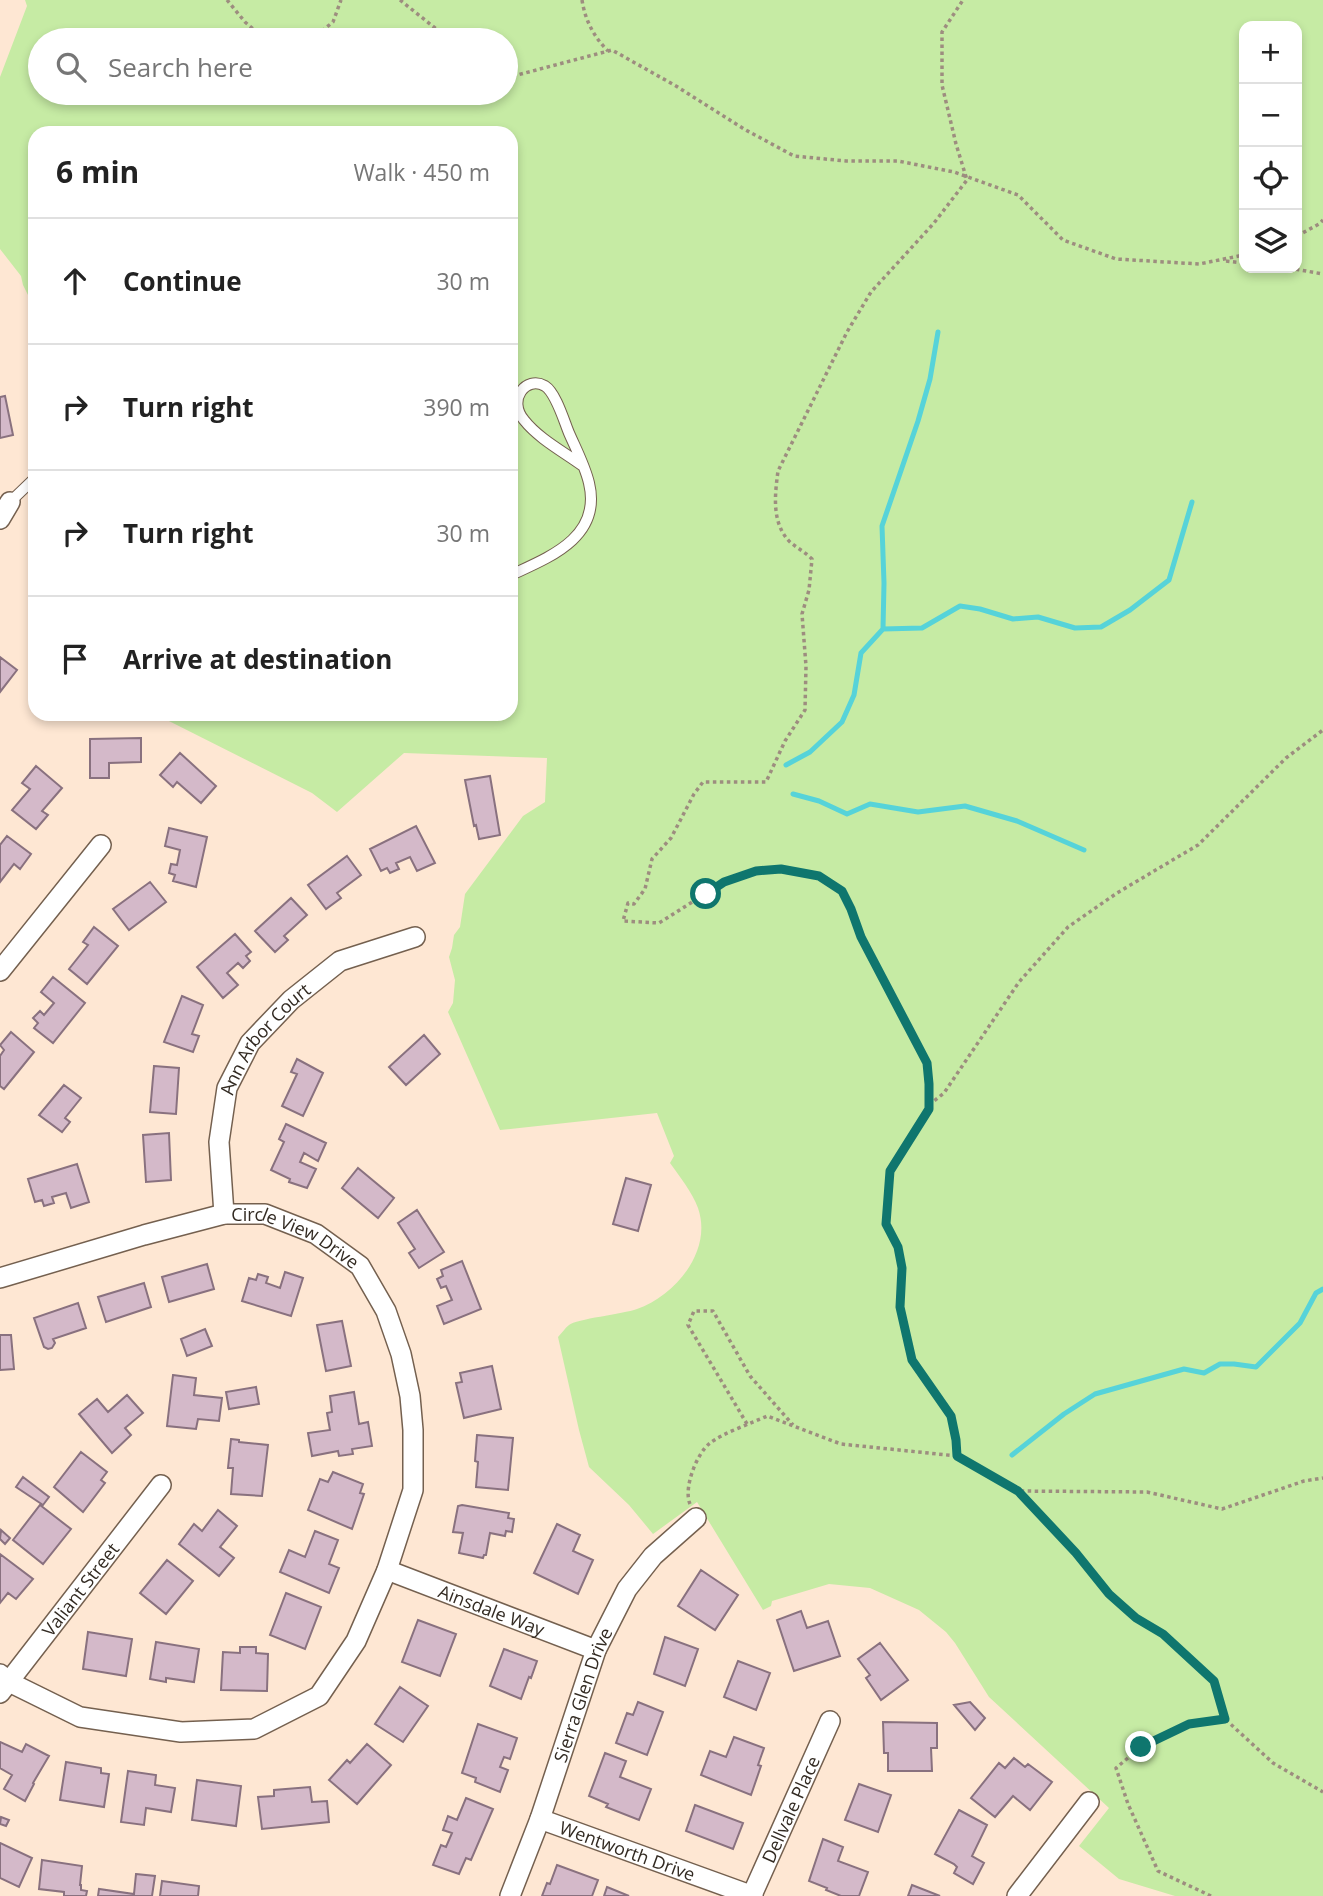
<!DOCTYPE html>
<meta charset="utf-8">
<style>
:root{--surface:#fff;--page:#f6f6f6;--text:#222;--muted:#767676;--line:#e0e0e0}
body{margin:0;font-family:"Open Sans",sans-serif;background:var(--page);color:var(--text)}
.controls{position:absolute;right:21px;top:21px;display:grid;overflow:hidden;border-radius:14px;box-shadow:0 4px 10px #0003}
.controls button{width:63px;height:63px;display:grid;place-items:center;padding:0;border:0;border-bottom:2px solid var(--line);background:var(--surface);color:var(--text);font:35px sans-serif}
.stop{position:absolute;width:21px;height:21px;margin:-16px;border:5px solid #0f766e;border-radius:50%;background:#fff}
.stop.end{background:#0f766e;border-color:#fff;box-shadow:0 2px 7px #0008}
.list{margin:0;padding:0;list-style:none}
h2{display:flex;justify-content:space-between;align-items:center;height:91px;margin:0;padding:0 28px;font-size:30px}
h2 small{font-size:23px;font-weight:400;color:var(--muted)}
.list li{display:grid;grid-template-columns:46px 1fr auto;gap:21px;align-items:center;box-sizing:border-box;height:126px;padding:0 28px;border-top:2px solid var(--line)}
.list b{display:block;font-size:26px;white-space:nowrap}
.list em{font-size:23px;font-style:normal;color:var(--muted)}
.icon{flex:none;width:38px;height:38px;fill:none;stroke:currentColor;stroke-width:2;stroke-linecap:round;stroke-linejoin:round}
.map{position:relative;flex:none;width:1323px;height:1896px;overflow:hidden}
.search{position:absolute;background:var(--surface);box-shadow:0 4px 10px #0003;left:28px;top:28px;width:490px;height:77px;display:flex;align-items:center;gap:18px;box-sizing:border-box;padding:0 24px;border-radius:38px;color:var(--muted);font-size:26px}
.panel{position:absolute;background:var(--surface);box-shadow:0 4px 10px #0003;left:28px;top:126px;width:490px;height:595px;border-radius:21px}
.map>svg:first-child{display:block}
.green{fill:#c6eba4;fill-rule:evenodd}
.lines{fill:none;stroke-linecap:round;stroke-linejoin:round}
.stream{stroke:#56d3d9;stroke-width:5}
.building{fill:#d4b9c9;stroke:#89717f;stroke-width:2}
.lane-casing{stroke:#74604f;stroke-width:12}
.street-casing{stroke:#74604f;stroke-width:22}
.path{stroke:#9d8d7f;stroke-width:3.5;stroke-dasharray:3.5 3.5;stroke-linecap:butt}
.lane{stroke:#fff;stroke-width:10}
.street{stroke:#fff;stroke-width:19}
.route{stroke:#0f766e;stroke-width:9}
.labels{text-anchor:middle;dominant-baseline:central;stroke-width:7;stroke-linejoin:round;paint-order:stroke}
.street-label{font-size:18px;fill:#322a22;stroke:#fee7d3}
</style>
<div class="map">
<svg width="1323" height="1896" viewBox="0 0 1323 1896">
<rect width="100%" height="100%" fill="#fee7d3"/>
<path class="green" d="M25,0H1323V1896H1175L1119,1879L1079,1846L1109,1808L989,1697L955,1643L946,1632L919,1610L870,1588L829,1584L772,1601L771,1606L763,1610L697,1502L653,1534L629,1505L589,1467L579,1430L558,1337C562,1333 565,1328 569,1325C576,1319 623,1314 637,1309C675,1296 713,1251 698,1208C692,1192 680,1177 670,1163L674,1156L657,1113L500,1130L448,1012L453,1003L455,980L449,957L452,948L454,935L460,927L465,894L523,816L545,802L547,758L404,753L337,812L312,793L155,714H511V133H35V309L23,285L21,276L0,249V77L27,6ZM1244,26H1297V268H1244ZM40,40H506V93H40Z"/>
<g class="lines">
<path class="stream" d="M883,629L922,628L960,606L980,609L1013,619L1038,617L1075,628L1101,627L1130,610L1169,580L1192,502
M786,765L810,752L842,722L854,695L861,653L883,629L884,583L882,526L918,421L930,379L938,332
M793,794L819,801L847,814L870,804L918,812L965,806L1017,821L1084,850
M1012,1455L1064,1414L1095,1394L1184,1369L1204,1373L1220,1364H1234L1256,1367L1300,1323L1316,1293L1323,1289"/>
</g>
<path class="building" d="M5,396L13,435L0,438V397Z
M0,657L17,670L0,692Z
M141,738V762L109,763V778H90V739Z
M180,753L216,786L201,803L177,782L173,787L160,775Z
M36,766L62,788L42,811L48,815L36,829L12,810L30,789L22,783Z
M490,776L500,835L479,839L476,825L474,826L465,780Z
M416,826L435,863L417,871L410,857L396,863L399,869L390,873L387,868L381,871L370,849Z
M169,828L207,837L196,887L173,881L175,875L169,873L171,864L177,865L180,850L165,846Z
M7,836L31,854L20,869L14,864L0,882V845Z
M347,856L361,875L337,893L341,898L326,909L308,885Z
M150,882L166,902L129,930L113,909Z
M291,898L307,915L284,936L288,940L275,952L255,931Z
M94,927L118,946L87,984L69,969L88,945L83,942Z
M235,934L251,952L246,956L250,961L243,968L238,963L227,973L238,985L223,998L197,967Z
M53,977L85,1003L53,1043L34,1028L38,1023L33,1018L40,1011L44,1015L54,1003L41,992Z
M182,996L203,1005L192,1034L199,1036L193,1052L164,1042Z
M11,1032L34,1052L4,1089L0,1086V1056L4,1050L0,1045Z
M424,1035L440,1054L406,1085L389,1067Z
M297,1059L323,1073L303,1116L282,1106L297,1074L291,1072Z
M154,1066L179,1068L176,1114L150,1112Z
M64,1085L81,1098L65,1118L70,1122L62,1132L39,1115Z
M286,1124L326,1143L318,1161L304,1153L300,1162L316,1169L307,1188L289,1182L290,1179L271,1170L284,1142L279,1139Z
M169,1133L171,1180L146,1182L143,1135Z
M77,1164L89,1202L71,1208L66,1193L52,1197L54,1203L44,1206L42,1200L35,1202L28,1179Z
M358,1168L394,1198L378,1218L342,1188Z
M626,1178L651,1185L638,1231L613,1224Z
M417,1210L444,1252L419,1268L409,1253L415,1249L398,1223Z
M462,1261L481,1309L444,1324L437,1306L452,1300L446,1286L441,1288L437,1279L443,1276L441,1270Z
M207,1264L214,1289L169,1302L162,1277Z
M285,1272L303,1278L291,1316L242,1301L249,1278L256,1280L258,1274L268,1277L266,1283L280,1288Z
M144,1283L151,1307L106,1322L98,1297Z
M78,1303L86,1328L53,1339L55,1343L52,1348L48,1349L44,1347L34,1318Z
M342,1321L351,1366L326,1371L317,1325Z
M205,1329L212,1346L187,1356L181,1339Z
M0,1335H11L14,1369L0,1370Z
M492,1366L501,1409L464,1418L456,1383L462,1382L460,1373Z
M173,1375L196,1378L194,1395L222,1398L219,1421L198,1419L196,1429L167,1426Z
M256,1387L259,1404L229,1409L226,1392Z
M354,1392L359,1424L368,1422L372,1446L352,1449L353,1454L339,1456L338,1451L312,1456L308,1433L330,1430L327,1413L332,1412L330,1396Z
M127,1395L143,1413L125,1428L131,1435L112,1453L79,1414L97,1399L108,1412Z
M477,1435L513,1438L508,1490L476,1487L478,1462L475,1461Z
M231,1439L239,1440V1442L268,1445L262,1496L231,1494L233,1468H228Z
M81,1452L107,1472L101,1480L105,1483L83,1512L54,1487Z
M333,1472L363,1484L360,1493L364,1494L352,1529L308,1510L320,1479L328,1482Z
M23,1477L49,1497L43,1505L16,1487Z
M40,1505L71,1529L43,1564L13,1540Z
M462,1505L509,1513L508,1518L514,1519L512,1532L506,1531L505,1536L490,1533L486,1555H484L483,1558L459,1553L463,1533L453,1532L458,1506Z
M218,1510L237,1526L220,1547L234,1558L219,1576L179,1544L194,1524L202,1531Z
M557,1524L580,1535L573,1551L593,1560L578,1594L534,1573Z
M1,1530L10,1538L5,1544L0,1539Z
M315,1531L338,1540L329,1564L339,1568L329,1593L280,1572L289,1550L305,1557Z
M0,1554L33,1579L16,1599L8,1593L0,1603Z
M167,1560L193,1581L166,1614L140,1593Z
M701,1570L738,1595L715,1630L678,1606Z
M286,1593L321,1607L305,1649L270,1635Z
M801,1611L807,1628L828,1621L840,1656L794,1671L777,1620Z
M418,1620L456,1634L440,1676L402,1662Z
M88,1632L132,1639L126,1676L83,1669Z
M665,1637L698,1649L685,1686L654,1674Z
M156,1642L199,1649L194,1682L166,1678V1682L150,1679Z
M880,1643L908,1680L881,1700L866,1678L870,1675L858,1659Z
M240,1647H256V1653L268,1654L267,1691L221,1690L223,1652L240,1653Z
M504,1649L537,1661L531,1678L529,1677L521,1699L490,1686Z
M738,1661L770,1673L756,1710L724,1697Z
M400,1687L428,1706L403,1742L375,1724Z
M638,1702L663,1712L647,1755L616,1743L627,1713L633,1715Z
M970,1702L985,1718L975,1730L954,1705Z
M883,1722L937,1723V1748H931L932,1771H888V1753H884Z
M478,1724L517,1738L510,1759L504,1757L500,1767L508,1770L500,1792L475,1782L476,1778L462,1773Z
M734,1737L764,1748L758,1765L761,1766L751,1795L701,1775L710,1751L726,1757Z
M0,1742L22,1752L26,1744L49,1756L33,1783L34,1784L25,1801L4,1789L12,1775L0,1768Z
M367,1744L391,1765L357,1804L329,1780L347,1760L350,1763Z
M605,1753L626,1761L620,1777L651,1789L639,1820L606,1807L608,1804L589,1796Z
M1014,1758L1025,1767L1028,1764L1052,1782L1030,1810L1013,1796L995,1817L971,1798L999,1763L1005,1768Z
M66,1762L101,1768V1773L109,1774L104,1807L60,1800Z
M128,1771L156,1775L155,1785L175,1788L171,1812L146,1808L144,1825L121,1822Z
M197,1780L241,1786L236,1826L192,1820Z
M859,1784L891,1795L878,1832L845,1820Z
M310,1787L312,1802L327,1801L329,1822L262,1829L258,1797L274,1796V1790Z
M466,1798L493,1809L471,1860L466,1858L459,1874L433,1865L441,1845L446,1847L452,1833L443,1830L448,1816L457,1820Z
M695,1805L743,1823L733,1849L686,1831Z
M959,1810L987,1825L972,1856L984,1863L973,1884L954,1873L957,1867L954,1864L935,1854Z
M1,1817L9,1820L6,1826L0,1824Z
M823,1839L843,1847L838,1861L868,1872L859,1896H841L826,1890L827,1888L809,1881Z
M0,1843L32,1858L19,1887L0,1878Z
M42,1860L82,1866L80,1885H81V1890L87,1891L86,1896H64V1892L39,1889Z
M557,1865L598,1880L592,1896H542L547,1883L550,1884Z
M136,1874L155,1876L152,1896H98L99,1889L134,1894Z
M162,1881L199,1886L198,1896H160Z
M912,1885L940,1896H908Z
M607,1887L629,1896H604Z"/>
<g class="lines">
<defs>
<path id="lane" d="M10,502L35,478
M511,575C550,557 602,537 589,483C585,466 576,449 569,433C564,421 556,393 545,386C526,375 507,400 524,420C539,439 564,452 583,466"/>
<g id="street">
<path d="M0,519L10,502"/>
<path d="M0,971L101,845"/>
<path id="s1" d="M224,1214L219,1142L227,1088L250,1043L291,1000L340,961L415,937"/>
<path id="s2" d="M0,1278L144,1235L224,1214H265L316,1234L360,1266L386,1311L401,1354L410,1396L413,1430V1490L387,1570L356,1641L319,1696L254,1729L181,1732L80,1717L9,1682L0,1674"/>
<path id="s3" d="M387,1570L596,1650"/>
<path id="s4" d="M0,1693L161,1485"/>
<path id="s5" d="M540,1819L753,1896"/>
<path id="s6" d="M752,1895L830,1721"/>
<path id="s7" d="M510,1896L540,1819L596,1650L627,1589L653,1556L696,1518"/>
<path d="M1017,1896L1089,1802"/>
</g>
</defs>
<use href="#lane" class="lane-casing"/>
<use href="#street" class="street-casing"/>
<path class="path" d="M227,0L245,22L266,40
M400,0L450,40
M582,0C585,20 594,37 608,51
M311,40L333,22L341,0
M506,78L612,50L676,86L744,129L794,156L846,161H898L954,172L1018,195L1063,240L1116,259L1199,264L1244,255
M1297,236L1319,224L1323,220
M1226,261L1244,263
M1289,268L1323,274
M929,1105L944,1093L1019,982L1068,927L1117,893L1198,845L1286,758L1323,730
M747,1424L688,1325L694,1311H713L750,1376L793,1425
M957,1456L956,1440L951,1416L912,1360L900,1307L902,1268L898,1247L886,1224L890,1171L929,1109V1084L927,1063L861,937L851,909L842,891L819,876L781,869L756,871L724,882L659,923L623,921L628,903L634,904L645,889L652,859L671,838L694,794L703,782H766L785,741L805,710L806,666L802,614L809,590L812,559C805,552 797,548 790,542C771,523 775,494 778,471L847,332L871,292L934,223L967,180L956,144L942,85V32L963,0
M1018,1491L1076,1553L1109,1594L1136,1618L1163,1634L1214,1681L1225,1719L1273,1763L1323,1792
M690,1504C683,1488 697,1453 710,1443C723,1433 752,1423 767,1416L841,1444L957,1456L1018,1491L1147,1492L1222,1509L1304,1481L1323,1478
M1211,1896L1158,1871L1128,1804L1116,1768L1141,1747L1189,1724L1225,1719"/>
<use href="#lane" class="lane"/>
<use href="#street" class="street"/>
</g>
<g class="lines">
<path class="route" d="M706,894L724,882L756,871L781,869L819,876L842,891L851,909L861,937L927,1063L929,1084V1109L890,1171L886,1224L898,1247L902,1268L900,1307L912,1360L951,1416L956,1440L957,1456L1018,1491L1076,1553L1109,1594L1136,1618L1163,1634L1214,1681L1225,1719L1189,1724L1141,1747"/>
</g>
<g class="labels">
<g class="street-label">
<text stroke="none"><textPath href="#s1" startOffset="189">Ann Arbor Court</textPath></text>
<text stroke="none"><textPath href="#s2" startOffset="310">Circle View Drive</textPath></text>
<text stroke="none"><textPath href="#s4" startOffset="131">Valiant Street</textPath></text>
<text stroke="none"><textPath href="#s3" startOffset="112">Ainsdale Way</textPath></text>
<text stroke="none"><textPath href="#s7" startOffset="214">Sierra Glen Drive</textPath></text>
<text stroke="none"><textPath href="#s6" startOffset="94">Dellvale Place</textPath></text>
<text stroke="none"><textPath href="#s5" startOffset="93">Wentworth Drive</textPath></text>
</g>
</g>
</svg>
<div class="controls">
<button>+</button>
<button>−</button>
<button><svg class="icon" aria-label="locate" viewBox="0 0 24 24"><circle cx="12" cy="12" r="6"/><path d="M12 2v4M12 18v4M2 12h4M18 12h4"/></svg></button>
<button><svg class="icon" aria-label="layers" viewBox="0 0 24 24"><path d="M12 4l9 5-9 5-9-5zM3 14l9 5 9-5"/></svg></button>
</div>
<div class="stop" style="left:706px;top:894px"></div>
<div class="stop end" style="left:1141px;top:1747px"></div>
<div class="search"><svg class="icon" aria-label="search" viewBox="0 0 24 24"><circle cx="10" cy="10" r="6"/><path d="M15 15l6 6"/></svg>Search here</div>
<section class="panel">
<h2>6 min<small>Walk · 450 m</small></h2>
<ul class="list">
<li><svg class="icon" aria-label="ahead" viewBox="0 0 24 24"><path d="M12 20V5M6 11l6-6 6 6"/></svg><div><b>Continue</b></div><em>30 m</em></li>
<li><svg class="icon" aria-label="right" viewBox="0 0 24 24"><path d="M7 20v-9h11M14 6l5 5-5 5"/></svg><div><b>Turn right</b></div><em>390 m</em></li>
<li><svg class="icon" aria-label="right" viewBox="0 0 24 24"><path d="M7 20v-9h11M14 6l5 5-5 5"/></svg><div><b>Turn right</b></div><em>30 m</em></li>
<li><svg class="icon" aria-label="arrive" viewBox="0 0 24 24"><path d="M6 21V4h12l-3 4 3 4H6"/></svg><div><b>Arrive at destination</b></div></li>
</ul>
</section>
</div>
